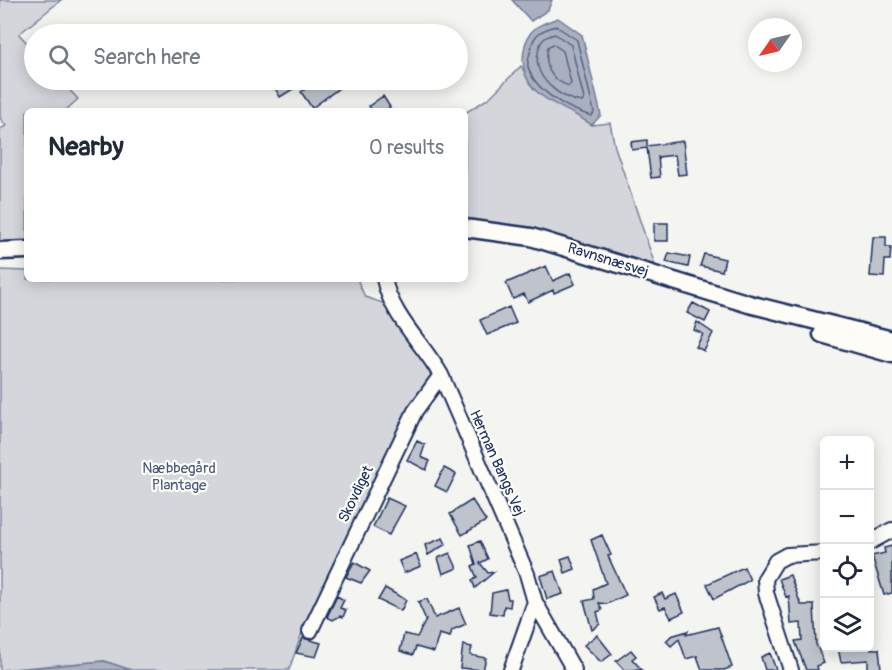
<!DOCTYPE html>
<meta charset="utf-8">
<style>
:root{--surface:#fff;--page:#f2f2f3;--text:#1f2937;--muted:#747a83;--line:#e0e1e3}
body{margin:0;font-family:Pangolin,sans-serif;background:var(--page);color:var(--text)}
.controls{position:absolute;right:18px;bottom:18px;display:grid;overflow:hidden;border-radius:9px;box-shadow:0 3px 15px #0003}
.controls button{width:54px;height:54px;display:grid;place-items:center;padding:0;border:0;border-bottom:2px solid var(--line);background:var(--surface);color:var(--text);font:30px sans-serif}
.compass{position:absolute;left:748px;top:18px;width:54px;height:54px;border-radius:50%;background:var(--surface);box-shadow:0 3px 15px #0003;rotate:236deg}
.list{margin:0;padding:0;list-style:none}
h2{display:flex;justify-content:space-between;align-items:center;height:78px;margin:0;padding:0 24px;font-size:26px}
h2 small{font-size:20px;font-weight:400;color:var(--muted)}
.icon{flex:none;width:33px;height:33px;fill:none;stroke:currentColor;stroke-width:2;stroke-linecap:round;stroke-linejoin:round}
.map{position:relative;flex:none;width:892px;height:670px;overflow:hidden}
.search{position:absolute;background:var(--surface);box-shadow:0 3px 15px #0003;left:24px;top:24px;width:444px;height:66px;display:flex;align-items:center;gap:15px;box-sizing:border-box;padding:0 21px;border-radius:33px;color:var(--muted);font-size:22px}
.panel{position:absolute;background:var(--surface);box-shadow:0 3px 15px #0003;left:24px;top:108px;width:444px;height:174px;border-radius:9px}
.map>svg:first-child{display:block}
.green{fill:#d4d6db;stroke:#78829c;stroke-width:1.5}
.water{fill:#aab0bf;stroke:#717c98;stroke-width:1.5}
.lines{fill:none;stroke-linecap:round;stroke-linejoin:round}
.shore{stroke:#546385;stroke-width:1.5}
.building{fill:#bfc3cc;stroke:#1b2f5e;stroke-width:1.5}
.minor-casing{stroke:#1b2f5e;stroke-width:18}
.major-casing{stroke:#1b2f5e;stroke-width:21}
.minor{stroke:#fdfcf7;stroke-width:14}
.major{stroke:#fdfcf7;stroke-width:16}
.labels{text-anchor:middle;dominant-baseline:central;stroke-width:4.5;stroke-linejoin:round;paint-order:stroke}
.street-label{font-size:15px;fill:#1b2f5e;stroke:#fdfcf7}
.park-label{font-size:15px;fill:#49597d;stroke:#fdfcf7}
</style>
<div class="map">
<svg width="892" height="670" viewBox="0 0 892 670">
<rect width="100%" height="100%" fill="#f4f4f1"/>
<filter id="ink" filterUnits="userSpaceOnUse"><feTurbulence type="fractalNoise" baseFrequency=".0167" numOctaves="2"/><feDisplacementMap in="SourceGraphic" scale="12" xChannelSelector="R" yChannelSelector="G"/><feConvolveMatrix kernelMatrix="1 2 1 2 8 2 1 2 1" color-interpolation-filters="sRGB"/></filter>
<g filter="url(#ink)">
<path class="green" d="M0,0H61L19,34L34,51V80H60L78,99L65,111H27V244H0V129L6,126L0,118Z
M521,66C542,106 560,102 592,125L610,123L615,147L655,265L522,227L465,219V113L489,98Z
M0,270L27,271V279H357L365,297L406,311L443,372L414,405L303,630L289,670H131L104,661L0,670Z"/>
<path class="water" d="M512,0H552L548,10L531,21Z
M558,18L582,35L601,115L592,125C562,103 516,98 524,50C528,28 538,25 558,18Z
M104,661L131,670H9Z"/>
<g class="lines">
<path class="shore" d="M556,26L577,40L594,112L592,116C570,110 535,92 528,67C527,61 530,54 531,48C534,33 542,30 556,26Z
M555,34L571,45L584,99L582,102C559,98 533,78 538,53C540,41 543,37 555,34Z
M553,44L563,51L571,83L569,86C549,79 544,66 548,47Z"/>
</g>
<path class="building" d="M287,80L293,89L280,97L275,88Z
M319,80H333L339,88L312,108L301,92Z
M383,96L390,107L384,111H372L369,106Z
M647,140V146L683,141L687,174L678,175L675,155L658,157L660,177L651,178L647,148L632,150L631,142Z
M654,223H668V241H654Z
M873,237H886V247H891L890,260H885L884,277L870,276Z
M669,253L690,257L688,267L666,262Z
M704,254L725,259L722,271L700,266Z
M546,266L553,281L570,273L575,284L554,293L553,290L528,302L524,294L513,299L506,283Z
M693,303L710,312L705,322L687,313Z
M509,307L516,323L487,335L480,320Z
M697,322L713,333L704,351L696,347L703,334L694,330Z
M417,441L425,445L421,457L430,461L426,470L407,460Z
M444,468L456,474L447,492L435,486Z
M387,498L405,506L389,535L373,527Z
M472,500L486,521L462,535L450,514Z
M602,535L611,555L608,556L626,595L607,604L599,603L602,610L597,612L600,624L592,630L584,601L594,599L593,589L606,583L591,540Z
M443,538L446,544L428,555L425,545Z
M480,541L488,559L480,563L488,573L494,572L475,588L472,580L477,578L472,566L476,564L470,545Z
M892,546V593L884,595L872,556L885,553L884,548Z
M450,553L457,568L443,574L438,558Z
M416,554L421,566L404,573L399,561Z
M570,556L575,569L565,573L561,559Z
M354,562L370,571L361,583L346,577Z
M744,567L750,580L714,599L707,584Z
M555,571L563,594L547,599L540,576Z
M790,575L801,605H814L816,644L824,663L817,666L818,670H806L795,641L802,640L801,623L791,624L789,596L786,597L779,579Z
M385,588L406,600L401,611L378,600Z
M506,590L508,599H511L510,607L504,606L503,615L490,613L492,593Z
M662,593L665,599L676,594L684,612L671,618L665,607L660,609L654,597Z
M337,596L344,600L340,608L346,610L343,617L340,616L333,620L327,617Z
M427,599L435,618L459,608L466,624L452,630L450,637L439,634L434,652L416,647L413,655L400,651L404,634L417,637L426,620L418,602Z
M718,627L732,667L724,670H702L697,656L686,659L679,639L671,646L666,641L671,636L688,631L686,635Z
M597,635L612,654L601,662L584,645Z
M303,638L321,643L316,657L296,653Z
M463,645L472,647L470,655L486,658L483,670L460,668Z
M838,648L879,649L881,669H868V660L841,662Z
M631,650L636,656L632,659L642,670H624L616,661Z
M770,653L776,670H765L761,657Z"/>
<g class="lines">
<defs>
<path id="minor" d="M384,279C392,317 422,342 441,375L527,574L535,602L511,670
M870,542L892,530
M535,602L574,670
M310,631L415,411L441,375
M791,670L766,593L765,579L776,561L787,555L824,553"/>
<path id="major" d="M465,228L531,237L749,304L892,340
M0,251L27,250
M822,334L892,354"/>
</defs>
<use href="#minor" class="minor-casing"/>
<use href="#major" class="major-casing"/>
<use href="#minor" class="minor"/>
<use href="#major" class="major"/>
</g>
</g>
<g class="labels">
<g class="street-label">
<text transform="translate(608 260) rotate(17)">Ravnsnæsvej</text>
<text transform="translate(497 463) rotate(66)">Herman Bangs Vej</text>
<text transform="translate(356 494) rotate(-64)">Skovdiget</text>
</g>
<g class="park-label">
<text x="179" y="468">Næbbegård<tspan x="179" dy="17">Plantage</tspan></text>
</g>
</g>
</svg>
<div class="controls">
<button>+</button>
<button>−</button>
<button><svg class="icon" aria-label="locate" viewBox="0 0 24 24"><circle cx="12" cy="12" r="6"/><path d="M12 2v4M12 18v4M2 12h4M18 12h4"/></svg></button>
<button><svg class="icon" aria-label="layers" viewBox="0 0 24 24"><path d="M12 4l9 5-9 5-9-5zM3 14l9 5 9-5"/></svg></button>
</div>
<svg class="compass" viewBox="-18 -18 36 36"><path d="M0-13l5 13h-10z" fill="#e53935"/><path d="M0 13l5-13h-10z" fill="#747a83"/></svg>
<div class="search"><svg class="icon" aria-label="search" viewBox="0 0 24 24"><circle cx="10" cy="10" r="6"/><path d="M15 15l6 6"/></svg>Search here</div>
<section class="panel">
<h2>Nearby<small>0 results</small></h2>
<ul class="list">
</ul>
</section>
</div>
